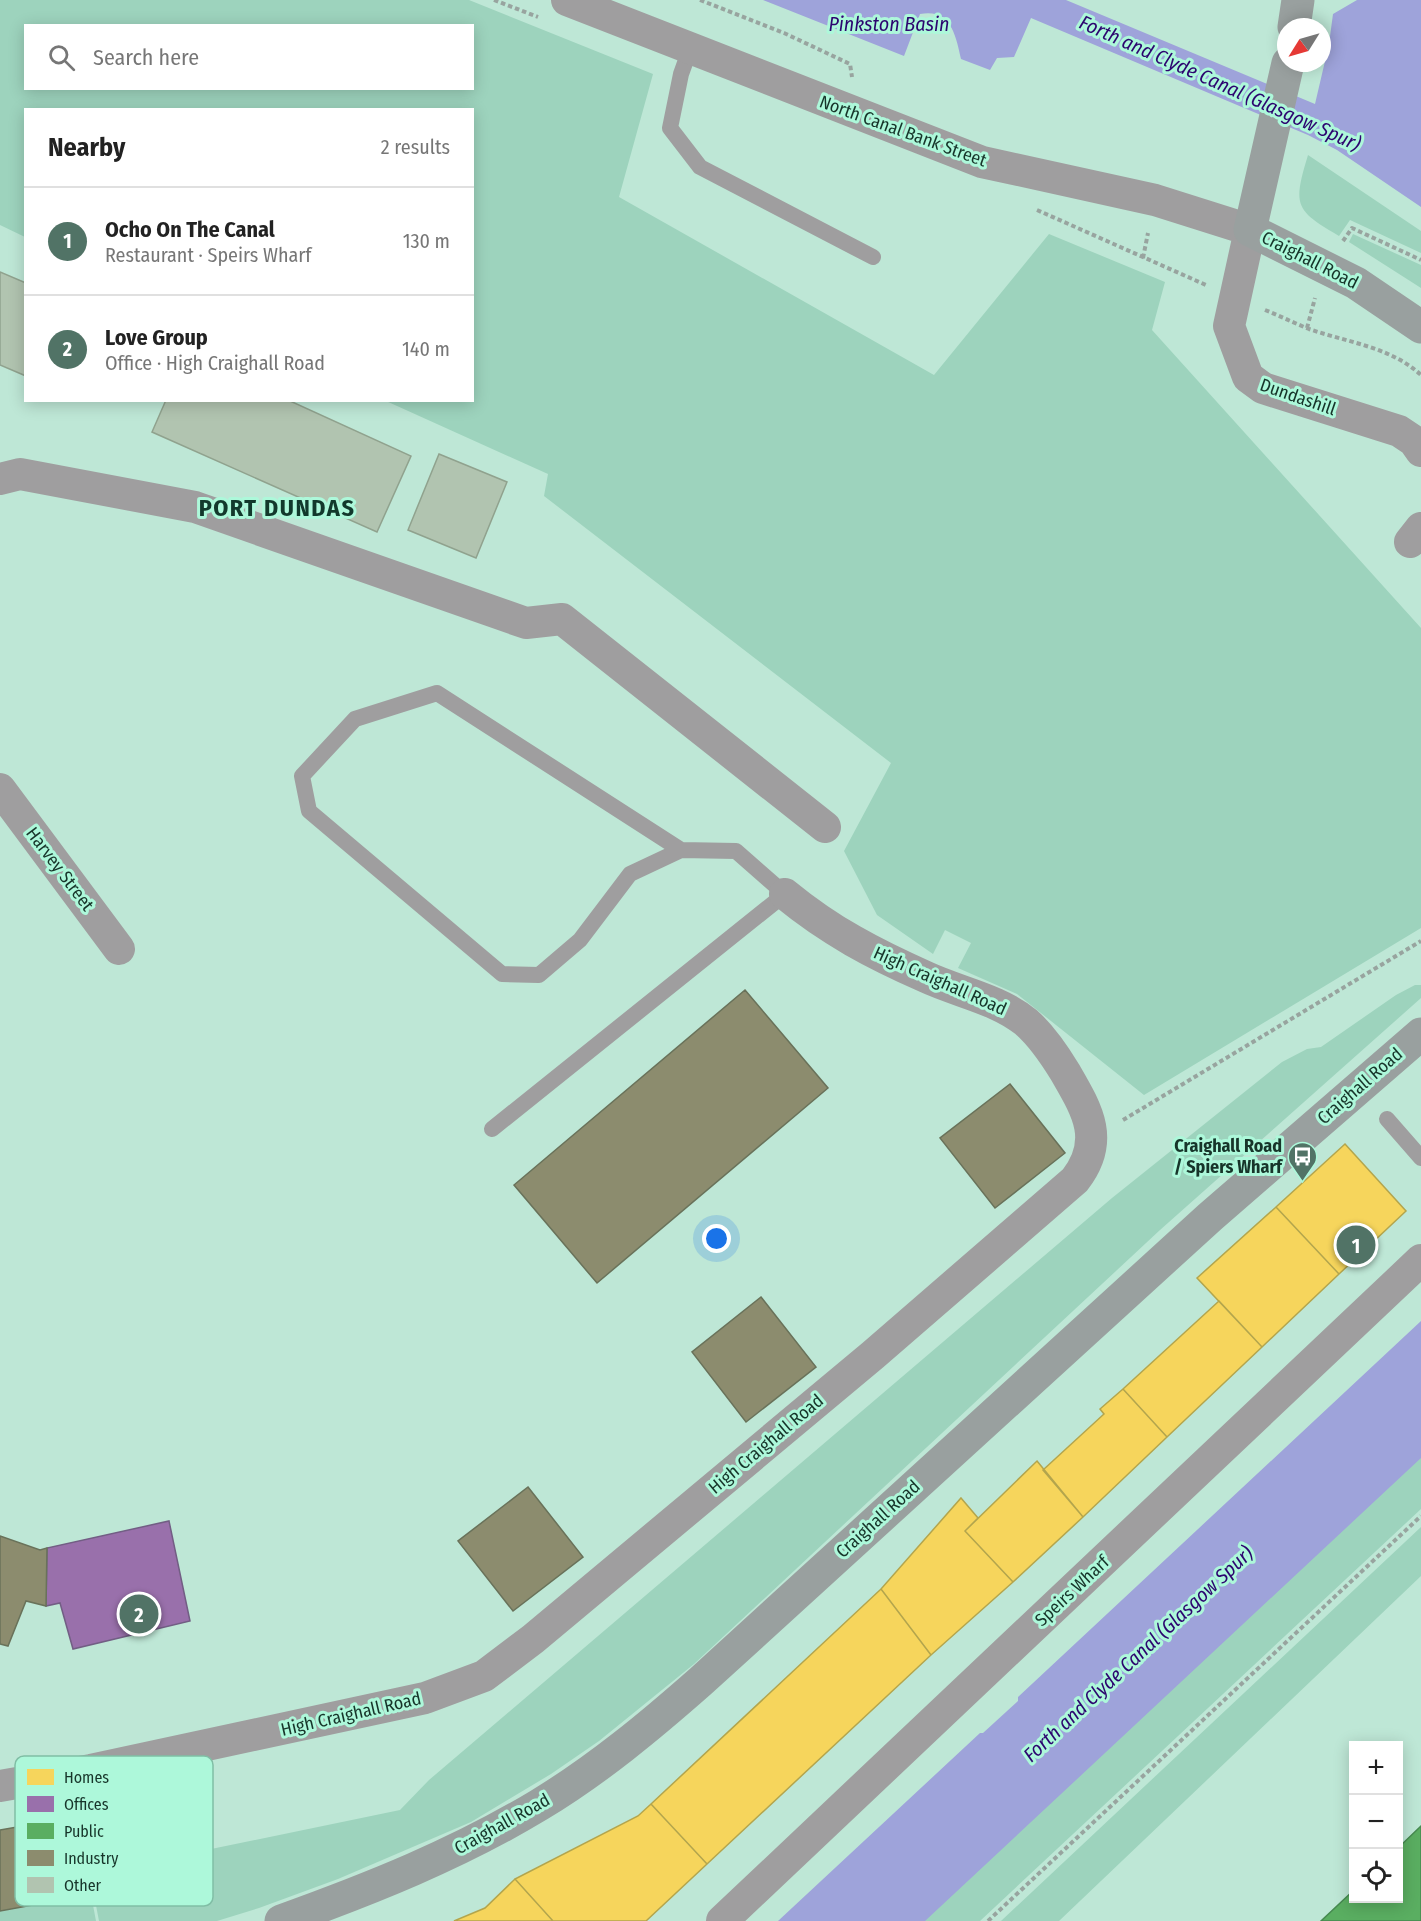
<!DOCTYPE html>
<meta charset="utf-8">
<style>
:root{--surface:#fff;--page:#f6f6f6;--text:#222;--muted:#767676;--line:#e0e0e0;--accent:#517366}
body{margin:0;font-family:"Fira Sans Condensed",sans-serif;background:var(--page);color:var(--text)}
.controls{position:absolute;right:18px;bottom:18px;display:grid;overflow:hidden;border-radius:0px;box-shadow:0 3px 15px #0003}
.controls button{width:54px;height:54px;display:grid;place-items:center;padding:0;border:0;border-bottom:2px solid var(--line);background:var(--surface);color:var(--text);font:30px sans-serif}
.compass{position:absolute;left:1277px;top:18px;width:54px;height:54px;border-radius:50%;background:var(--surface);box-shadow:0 3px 15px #0003;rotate:233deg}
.you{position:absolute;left:717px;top:1239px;width:21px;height:21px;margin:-15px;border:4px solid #fff;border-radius:50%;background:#1a73e8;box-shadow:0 0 0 9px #1a73e833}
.badge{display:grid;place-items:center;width:39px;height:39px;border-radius:50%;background:var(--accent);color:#fff;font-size:20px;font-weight:700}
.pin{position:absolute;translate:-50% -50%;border:3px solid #fff;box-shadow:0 2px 6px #0006}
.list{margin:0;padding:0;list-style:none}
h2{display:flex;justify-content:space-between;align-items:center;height:78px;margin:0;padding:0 24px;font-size:26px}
h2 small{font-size:20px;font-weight:400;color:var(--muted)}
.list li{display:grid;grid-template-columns:39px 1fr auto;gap:18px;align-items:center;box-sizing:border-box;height:108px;padding:0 24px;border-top:2px solid var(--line)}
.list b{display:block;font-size:22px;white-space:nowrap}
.list p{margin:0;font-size:20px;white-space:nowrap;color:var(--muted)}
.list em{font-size:20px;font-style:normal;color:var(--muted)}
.icon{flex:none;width:33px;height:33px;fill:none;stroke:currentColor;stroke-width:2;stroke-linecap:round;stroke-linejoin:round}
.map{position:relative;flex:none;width:1421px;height:1921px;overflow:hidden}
.search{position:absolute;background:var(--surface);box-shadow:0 3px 15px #0003;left:24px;top:24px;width:450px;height:66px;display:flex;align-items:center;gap:15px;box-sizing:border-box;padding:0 21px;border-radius:0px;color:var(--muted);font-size:22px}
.panel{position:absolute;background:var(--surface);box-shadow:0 3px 15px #0003;left:24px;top:108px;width:450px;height:294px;border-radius:0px}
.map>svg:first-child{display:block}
.green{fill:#9dd3bd;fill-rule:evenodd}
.water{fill:#9ea3da}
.homes{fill:#f6d55c;stroke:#b3a54d;stroke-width:1.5}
.offices{fill:#9970ab;stroke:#725e84;stroke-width:1.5}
.public{fill:#5aae61;stroke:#468a50;stroke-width:1.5}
.industry{fill:#8c8c6e;stroke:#69725a;stroke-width:1.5}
.building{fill:#b1c4b0;stroke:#90a28e;stroke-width:1.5}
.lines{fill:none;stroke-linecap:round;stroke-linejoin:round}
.path{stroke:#98a49f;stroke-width:4;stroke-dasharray:4.5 3;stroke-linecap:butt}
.service{stroke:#9f9e9f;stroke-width:16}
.minor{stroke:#9f9e9f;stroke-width:32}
.primary{stroke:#99a09f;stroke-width:33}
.labels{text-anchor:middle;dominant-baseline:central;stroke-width:6;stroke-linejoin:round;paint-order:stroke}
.street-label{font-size:18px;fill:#17352a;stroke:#adf8da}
.poi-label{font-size:18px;font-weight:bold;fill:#17352a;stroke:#adf8da;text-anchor:end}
.water-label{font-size:20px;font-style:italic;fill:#2c056f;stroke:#adf8da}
.district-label{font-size:24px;font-weight:bold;letter-spacing:1.5px;fill:#12392c;stroke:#adf8da}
.key{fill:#adf8da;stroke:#80bea5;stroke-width:1.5}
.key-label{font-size:16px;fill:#17352a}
</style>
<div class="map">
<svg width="1421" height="1921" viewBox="0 0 1421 1921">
<rect width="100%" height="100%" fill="#bee7d6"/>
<path class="green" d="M0,0H469L653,74L619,197L934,375L1049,234L1165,282L1152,330L1421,628V928L1144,1095L1017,994L958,968L971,943L945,930L933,954L877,915L844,851L891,763L544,496L548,474L386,401L472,400V110H26L25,237L0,225ZM26,26H472V88H26Z
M1308,155L1421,231V253L1350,220L1339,236C1294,210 1293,205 1308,155Z
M1353,234L1421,265V288L1349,242Z
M1415,985H1421V998L1160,1230L694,1664L599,1741L551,1774L471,1822L338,1879L259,1908L217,1921H99L90,1874L400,1810L429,1780L1112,1198L1282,1062L1307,1049L1321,1047L1396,995Z
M1421,1455V1509L980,1921H922Z
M1421,1527V1576L1059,1921H1001Z
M89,1884L96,1921H0V1902Z"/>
<path class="water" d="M763,0H1066L1315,104L1329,44L1333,14L1357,0H1421V207L1337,150L1308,135L1031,18L1014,57L997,58L990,70L961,59C956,36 951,8 920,14L904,56Z
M1421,1321V1458L925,1921H778L980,1733H983L1018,1701V1697Z"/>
<path class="homes" d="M1345,1144L1406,1211L1339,1274L1276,1207Z
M1276,1207L1339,1274L1262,1347L1197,1278Z
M1219,1301L1262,1347L1167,1437L1123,1389Z
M1123,1389L1167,1437L1083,1517L1043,1470L1104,1414L1100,1409Z
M1037,1461L1083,1517L1013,1582L965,1531Z
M961,1498L978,1518L965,1531L1013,1582L931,1655L881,1589Z
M881,1589L931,1655L707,1864L651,1804Z
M651,1804L707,1864L646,1921H553L515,1879L638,1816Z
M515,1879L553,1921H454L485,1908Z"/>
<path class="offices" d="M169,1521L190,1621L73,1649L60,1603L46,1606L47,1548Z"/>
<path class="public" d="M1421,1826V1921H1321L1354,1890V1898H1398V1848Z"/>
<path class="industry" d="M745,990L828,1088L597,1283L514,1185Z
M1010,1084L1065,1153L995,1208L940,1138Z
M761,1297L816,1367L746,1422L692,1352Z
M528,1487L583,1557L513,1611L458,1541Z
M0,1536L40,1550L47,1548L46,1606L26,1601L8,1646L0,1644Z
M74,1817L88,1895L0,1911V1830Z"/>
<path class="building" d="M0,272L26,283V376L0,365Z
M166,400H288L411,456L377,532L152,432Z
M439,454L507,482L476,558L408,530Z"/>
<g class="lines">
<path class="path" d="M494,0L538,17
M700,0L784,33L850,64L852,77
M1037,210L1206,285
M1343,241L1352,228L1421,260
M1143,258L1148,233
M1265,310C1280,316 1294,323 1309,329C1346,342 1391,347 1421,375
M1307,328L1315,298
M1123,1120L1421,941
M988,1921L1421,1516"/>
<path class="service" d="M690,49L681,74L670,128L700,167L873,257
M1387,1119L1421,1158
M492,1129L785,894L736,851L681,850L630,874L580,940L539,975L502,974L309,811L302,776L355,719L437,693L681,850"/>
<path class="minor" d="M567,0L982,162L1155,200L1250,230L1229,326L1248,377L1263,388L1399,431L1414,441L1421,451
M0,479L20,474L195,507L526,623L562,619L825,827
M1410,542L1421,528
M0,789L119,949
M0,1786L91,1770L425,1698L484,1676L533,1639L873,1355L1075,1180C1106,1140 1087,1110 1065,1072C1054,1054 1042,1036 1026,1022C998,999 958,992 926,977C874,954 830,931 785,894
M722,1921L1421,1260"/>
<path class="primary" d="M1294,27L1298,0
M1288,63L1250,230L1356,283L1421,327
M281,1921C370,1889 458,1854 539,1805C597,1770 650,1726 701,1681L1210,1217L1421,1034"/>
</g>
<defs>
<symbol id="bus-pin" viewBox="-11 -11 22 30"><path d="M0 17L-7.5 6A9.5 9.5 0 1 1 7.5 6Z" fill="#517366" stroke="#adf8da"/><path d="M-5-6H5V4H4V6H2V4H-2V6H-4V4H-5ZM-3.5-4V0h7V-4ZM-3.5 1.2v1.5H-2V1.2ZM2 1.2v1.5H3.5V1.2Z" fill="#fff"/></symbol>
</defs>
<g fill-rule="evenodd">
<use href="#bus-pin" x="1286" y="1140" width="33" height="45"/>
</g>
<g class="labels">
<g class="street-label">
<text transform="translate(903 131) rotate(20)">North Canal Bank Street</text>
<text transform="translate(1310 260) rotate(27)">Craighall Road</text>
<text transform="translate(1298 397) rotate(19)">Dundashill</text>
<text transform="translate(60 869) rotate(53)">Harvey Street</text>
<text transform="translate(940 981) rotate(24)">High Craighall Road</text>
<text transform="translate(1360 1086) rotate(-41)">Craighall Road</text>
<text transform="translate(766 1444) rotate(-40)">High Craighall Road</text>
<text transform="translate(878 1519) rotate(-42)">Craighall Road</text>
<text transform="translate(1072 1591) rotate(-43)">Speirs Wharf</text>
<text transform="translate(351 1714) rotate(-13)">High Craighall Road</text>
<text transform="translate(502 1824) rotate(-29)">Craighall Road</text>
</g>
<g class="poi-label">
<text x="1282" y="1146">Craighall Road<tspan x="1282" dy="21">/ Spiers Wharf</tspan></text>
</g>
<g class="water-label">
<text x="889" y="24">Pinkston Basin</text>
<text transform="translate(1220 83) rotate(24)">Forth and Clyde Canal (Glasgow Spur)</text>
<text transform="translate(1138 1654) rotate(-43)">Forth and Clyde Canal (Glasgow Spur)</text>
</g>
<g class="district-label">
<text x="277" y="508">PORT DUNDAS</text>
</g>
</g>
<rect x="15" y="1756" width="198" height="150" rx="9" class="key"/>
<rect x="27" y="1769" width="27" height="16" fill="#f6d55c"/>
<rect x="27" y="1796" width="27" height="16" fill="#9970ab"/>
<rect x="27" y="1823" width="27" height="16" fill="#5aae61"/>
<rect x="27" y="1850" width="27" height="16" fill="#8c8c6e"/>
<rect x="27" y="1877" width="27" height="16" fill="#b1c4b0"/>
<g class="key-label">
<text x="64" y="1783">Homes</text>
<text x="64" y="1810">Offices</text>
<text x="64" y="1837">Public</text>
<text x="64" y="1864">Industry</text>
<text x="64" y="1891">Other</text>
</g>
</svg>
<div class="controls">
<button>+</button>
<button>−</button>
<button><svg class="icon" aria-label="locate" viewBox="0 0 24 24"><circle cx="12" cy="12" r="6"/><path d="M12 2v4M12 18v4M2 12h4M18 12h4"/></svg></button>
</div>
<svg class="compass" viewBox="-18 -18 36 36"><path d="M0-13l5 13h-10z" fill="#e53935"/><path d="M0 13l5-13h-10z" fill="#767676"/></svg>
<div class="you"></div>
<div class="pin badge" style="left:1356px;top:1245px">1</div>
<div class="pin badge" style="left:139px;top:1614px">2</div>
<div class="search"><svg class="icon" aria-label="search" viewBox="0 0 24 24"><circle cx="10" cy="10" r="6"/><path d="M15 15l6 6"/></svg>Search here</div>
<section class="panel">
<h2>Nearby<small>2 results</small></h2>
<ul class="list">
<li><span class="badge">1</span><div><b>Ocho On The Canal</b><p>Restaurant · Speirs Wharf</p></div><em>130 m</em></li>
<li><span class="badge">2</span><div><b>Love Group</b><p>Office · High Craighall Road</p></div><em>140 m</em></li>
</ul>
</section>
</div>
